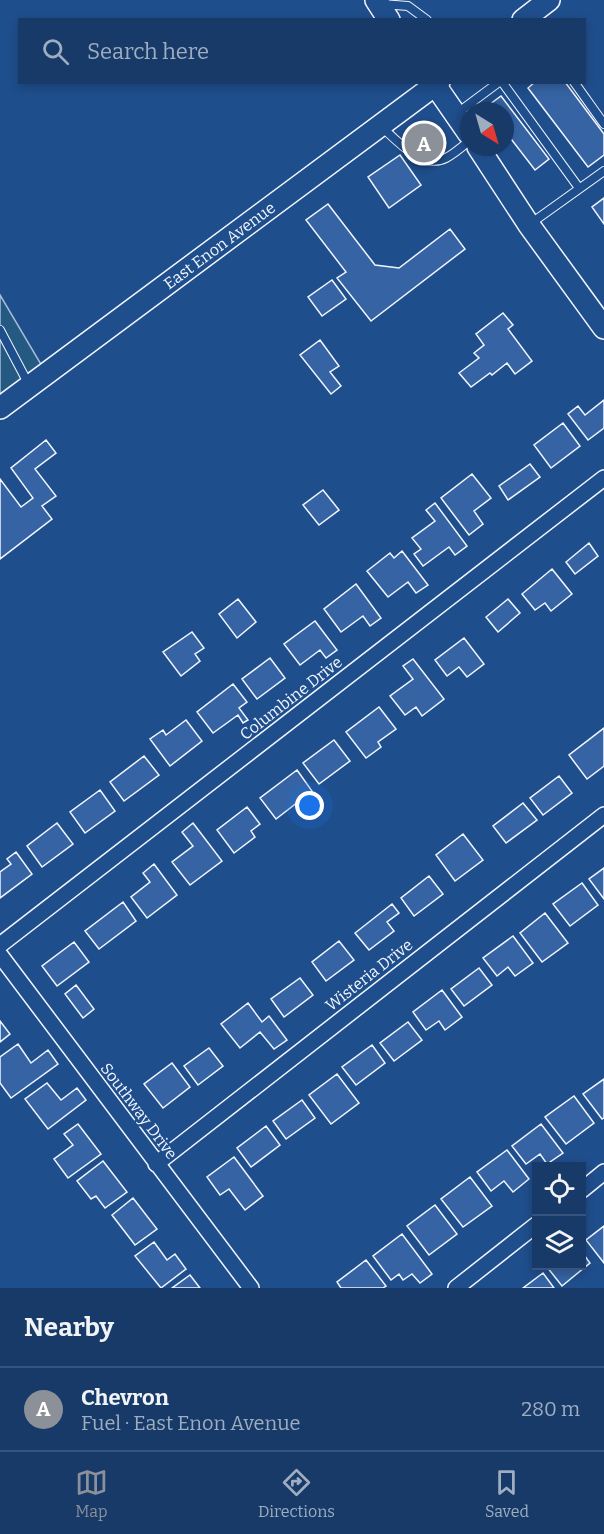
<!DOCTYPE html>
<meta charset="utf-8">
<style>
:root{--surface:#173a69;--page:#244571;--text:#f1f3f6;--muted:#9eadc0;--line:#36547d;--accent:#8c9099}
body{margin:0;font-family:Bitter,serif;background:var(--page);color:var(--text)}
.controls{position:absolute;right:18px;bottom:18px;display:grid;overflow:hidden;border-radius:0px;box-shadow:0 3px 9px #0003}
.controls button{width:54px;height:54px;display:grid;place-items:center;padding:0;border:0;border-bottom:2px solid var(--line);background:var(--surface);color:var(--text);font:30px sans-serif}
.compass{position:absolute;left:460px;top:102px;width:54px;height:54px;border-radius:50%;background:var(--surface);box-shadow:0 3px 9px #0003;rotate:143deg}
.you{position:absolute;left:310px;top:806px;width:21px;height:21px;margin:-15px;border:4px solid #fff;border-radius:50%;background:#1a73e8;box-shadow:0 0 0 9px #1a73e833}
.badge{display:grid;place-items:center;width:39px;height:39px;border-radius:50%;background:var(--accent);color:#fff;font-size:20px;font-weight:700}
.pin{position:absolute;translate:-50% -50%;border:3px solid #fff;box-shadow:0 2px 6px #0006}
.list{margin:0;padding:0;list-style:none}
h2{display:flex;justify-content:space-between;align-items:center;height:78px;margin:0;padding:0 24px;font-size:26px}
h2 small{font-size:20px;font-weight:400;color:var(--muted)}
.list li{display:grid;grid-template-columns:39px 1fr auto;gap:18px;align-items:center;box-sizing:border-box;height:84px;padding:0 24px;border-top:2px solid var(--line)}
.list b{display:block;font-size:22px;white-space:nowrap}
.list p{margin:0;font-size:20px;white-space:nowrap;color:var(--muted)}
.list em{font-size:20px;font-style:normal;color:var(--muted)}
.icon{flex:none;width:33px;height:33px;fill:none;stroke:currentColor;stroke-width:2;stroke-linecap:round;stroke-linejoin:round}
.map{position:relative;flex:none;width:604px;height:1288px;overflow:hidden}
.search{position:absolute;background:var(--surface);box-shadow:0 3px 9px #0003;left:18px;right:18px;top:18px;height:66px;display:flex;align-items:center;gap:15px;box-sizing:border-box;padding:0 21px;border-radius:0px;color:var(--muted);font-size:22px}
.sheet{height:162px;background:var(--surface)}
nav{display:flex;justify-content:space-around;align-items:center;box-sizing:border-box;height:84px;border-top:2px solid var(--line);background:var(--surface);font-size:16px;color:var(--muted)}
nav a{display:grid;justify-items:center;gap:3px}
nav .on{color:var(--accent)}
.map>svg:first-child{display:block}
.green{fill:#245a82;stroke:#a8bbd7;stroke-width:1.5}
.building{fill:#3563a3;stroke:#f2f6ff;stroke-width:1.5}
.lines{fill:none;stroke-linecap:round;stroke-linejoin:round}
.lane-casing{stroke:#f2f6ff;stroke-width:10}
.street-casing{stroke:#f2f6ff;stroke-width:18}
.secondary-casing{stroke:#f2f6ff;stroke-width:24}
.lane{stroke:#1f4e8c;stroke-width:8}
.street{stroke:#1f4e8c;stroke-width:15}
.secondary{stroke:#1f4e8c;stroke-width:21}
.labels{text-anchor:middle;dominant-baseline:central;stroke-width:4.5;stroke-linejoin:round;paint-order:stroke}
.street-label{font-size:16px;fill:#f2f6ff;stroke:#1f4e8c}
</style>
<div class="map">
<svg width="604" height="1288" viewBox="0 0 604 1288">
<rect width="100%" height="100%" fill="#1f4e8c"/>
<path class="green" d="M0,295L42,366L0,397Z"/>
<path class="building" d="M535,82H565L604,134V155L588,167L528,88Z
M501,96L549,159L535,170L505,131V111H490L486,107Z
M417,128L440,142L431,157L408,145Z
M400,155L421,185L389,208L368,177Z
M604,198V224L592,207Z
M328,204L375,265L399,268L450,229L465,249L371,321L337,278L346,272L306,220Z
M332,280L346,299L322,316L308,297Z
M503,313L513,325L508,329L532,361L515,374L507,363L492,375L490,373L471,387L459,373L479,358L474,353L484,345L476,334Z
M320,340L339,366L330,372L341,386L331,394L300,355Z
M604,400V428L588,440L568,414L578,406L585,415Z
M563,423L580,446L551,468L534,445Z
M46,440L56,453L35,469L56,496L42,506L52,519L0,559V479L21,507L33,498L11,468Z
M530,464L540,477L508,500L499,486Z
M472,474L491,498L474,511L483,524L469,535L441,498Z
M323,490L339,510L319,525L303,505Z
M435,503L467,546L455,555L449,547L423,566L414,554L421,549L412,538L435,521L426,510Z
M589,543L598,556L575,574L566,562Z
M402,551L428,585L416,593L408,582L388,597L367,571L390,553L394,558Z
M552,569L572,594L551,611L545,603L535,610L522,594Z
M356,584L381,618L370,626L363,616L341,632L324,609Z
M238,599L256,622L237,638L219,614Z
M508,599L520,613L498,632L486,617Z
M315,621L337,650L326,658L320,650L300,665L284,644Z
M192,632L204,648L195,654L200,661L181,676L163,652Z
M464,638L484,664L467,677L459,667L447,676L435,660Z
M270,658L285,678L257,699L242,679Z
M413,659L444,699L422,716L416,707L405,715L390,696L413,679L403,666Z
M233,684L247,702L239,708L248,720L243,723L238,715L213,733L197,712Z
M379,707L396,729L378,742L381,747L366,758L346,732Z
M186,720L202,741L170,766L150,739L163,730L166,735Z
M604,728V766L587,779L569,755Z
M334,740L350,761L319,784L303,763Z
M144,756L159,775L124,801L110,782Z
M297,770L312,791L276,819L260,798Z
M559,776L572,793L543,815L530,798Z
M100,790L115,811L85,833L70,812Z
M523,803L537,820L506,843L493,826Z
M247,807L260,824L251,831L255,837L234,853L217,830Z
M57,823L73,844L42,867L27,846Z
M193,823L222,861L190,885L172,862L193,846L182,832Z
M463,834L483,860L455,881L436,855Z
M16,852L32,874L0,898V872L11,864L7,859Z
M154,864L177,895L147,918L131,897L150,882L143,873Z
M604,868V899L589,879Z
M429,876L443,894L414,916L401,898Z
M582,883L598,905L570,926L553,904Z
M123,902L136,921L99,949L85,931Z
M392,904L399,913L387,922L394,931L369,950L355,933Z
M545,913L568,943L542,962L520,933Z
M513,936L533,963L515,976L508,967L497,976L483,958Z
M339,941L354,960L326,981L312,962Z
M74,942L89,962L57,986L42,966Z
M479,968L492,985L464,1006L451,989Z
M300,978L313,995L284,1017L271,999Z
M76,985L94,1009L83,1018L65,994Z
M442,990L462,1017L445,1030L439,1021L426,1030L413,1012Z
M248,1003L262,1022L269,1016L287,1040L274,1049L260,1032L240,1048L221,1024Z
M0,1021L10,1034L0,1042Z
M408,1022L422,1040L394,1061L380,1043Z
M18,1044L31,1063L48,1050L58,1064L11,1098L0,1083V1057Z
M372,1045L385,1063L356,1085L342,1067Z
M209,1048L223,1066L198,1085L184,1066Z
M172,1063L190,1087L163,1108L144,1084Z
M337,1074L359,1103L331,1124L309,1095Z
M604,1079V1118L602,1119L583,1094Z
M47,1083L61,1100L77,1088L86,1100L48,1129L25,1099Z
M574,1096L594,1123L566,1144L545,1117Z
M302,1100L315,1118L286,1139L273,1121Z
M78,1124L101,1154L68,1178L54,1159L73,1145L64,1134Z
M541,1124L563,1153L547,1164L540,1154L526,1164L512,1146Z
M266,1126L280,1145L251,1167L237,1148Z
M507,1150L529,1179L513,1192L504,1181L491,1191L477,1172Z
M234,1157L263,1196L245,1210L229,1189L220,1195L207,1177Z
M103,1161L127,1192L105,1208L96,1196L91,1199L77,1181Z
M470,1177L492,1206L463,1227L441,1199Z
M133,1198L157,1229L135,1245L112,1215Z
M435,1205L457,1234L429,1255L407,1226Z
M604,1226V1263L586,1240Z
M402,1234L432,1274L420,1283L412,1274L403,1280L399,1274L391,1280L373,1256Z
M154,1242L167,1260L175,1254L186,1269L161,1288L135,1256Z
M582,1252L590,1263L562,1286L547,1267L582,1266Z
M366,1260L386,1286L383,1288H341L337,1282Z
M543,1273L554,1288H523Z
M190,1275L200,1288H172Z"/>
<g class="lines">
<defs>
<path id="lane" d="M382,4L408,6L427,20
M502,82L579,188
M574,82L604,124
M456,114L499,82
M382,127C397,141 423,170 446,158C454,154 462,147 469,141
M530,224L604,171
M0,330L29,385"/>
<path id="street" d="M0,945L604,478
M0,955L251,1288
M156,1164L604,815
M582,1190L604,1172
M456,1288L536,1225"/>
<g id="secondary">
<path d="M376,0L389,20"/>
<path d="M523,20L549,0"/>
<path d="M433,82L469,134"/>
<path d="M478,147L529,225L604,328"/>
<path id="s1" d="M0,408L439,82"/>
</g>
</defs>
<use href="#lane" class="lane-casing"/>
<use href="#street" class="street-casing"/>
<use href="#secondary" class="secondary-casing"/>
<use href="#lane" class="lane"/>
<use href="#street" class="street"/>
<use href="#secondary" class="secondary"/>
</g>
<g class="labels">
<g class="street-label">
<text stroke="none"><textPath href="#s1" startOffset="273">East Enon Avenue</textPath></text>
<text transform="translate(291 698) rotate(-38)">Columbine Drive</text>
<text transform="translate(369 975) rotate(-38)">Wisteria Drive</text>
<text transform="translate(139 1111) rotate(53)">Southway Drive</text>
</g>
</g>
</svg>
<div class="controls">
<button><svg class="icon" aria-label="locate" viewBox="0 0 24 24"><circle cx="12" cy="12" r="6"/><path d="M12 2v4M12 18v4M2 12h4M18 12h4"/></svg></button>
<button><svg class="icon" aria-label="layers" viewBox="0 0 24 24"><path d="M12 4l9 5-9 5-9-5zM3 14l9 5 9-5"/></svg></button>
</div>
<svg class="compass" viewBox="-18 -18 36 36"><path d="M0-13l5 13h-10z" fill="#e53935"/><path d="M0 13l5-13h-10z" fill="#9eadc0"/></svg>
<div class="you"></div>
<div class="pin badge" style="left:424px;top:143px">A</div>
<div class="search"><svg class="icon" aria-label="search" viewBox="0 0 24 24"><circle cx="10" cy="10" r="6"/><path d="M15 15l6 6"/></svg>Search here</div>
</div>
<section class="sheet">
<h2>Nearby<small></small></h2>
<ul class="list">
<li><span class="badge">A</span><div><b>Chevron</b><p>Fuel · East Enon Avenue</p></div><em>280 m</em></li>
</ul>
</section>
<nav>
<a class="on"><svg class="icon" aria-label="map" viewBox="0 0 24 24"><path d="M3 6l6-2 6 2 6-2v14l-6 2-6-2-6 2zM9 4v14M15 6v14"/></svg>Map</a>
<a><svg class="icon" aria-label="directions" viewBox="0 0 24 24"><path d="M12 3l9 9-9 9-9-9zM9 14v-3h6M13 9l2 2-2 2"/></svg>Directions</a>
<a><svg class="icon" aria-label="saved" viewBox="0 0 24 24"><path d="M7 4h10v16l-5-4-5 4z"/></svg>Saved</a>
</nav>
